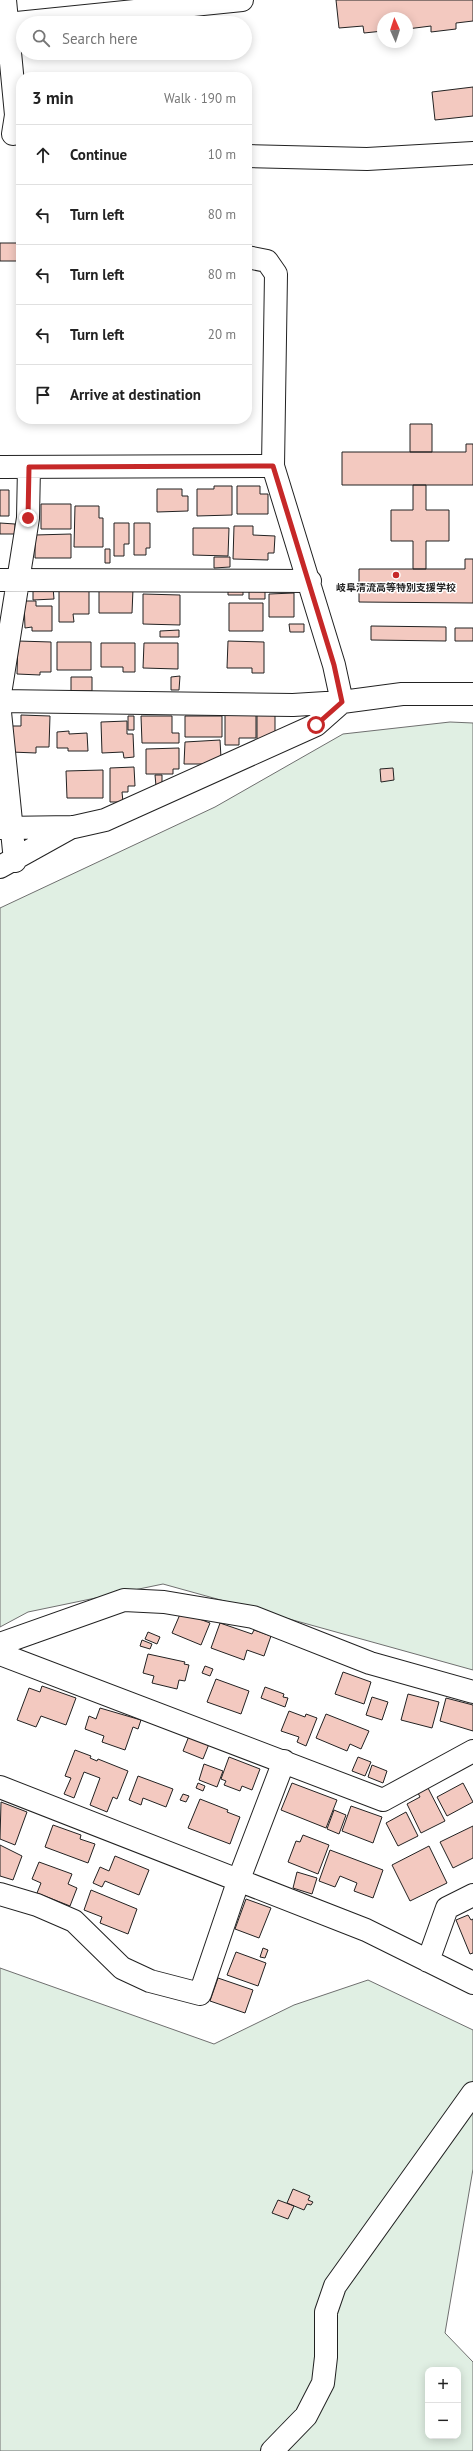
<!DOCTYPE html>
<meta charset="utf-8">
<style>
:root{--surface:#fff;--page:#f6f6f6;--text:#222;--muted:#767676;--line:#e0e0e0}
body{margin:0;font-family:"PT Sans","Noto Sans JP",sans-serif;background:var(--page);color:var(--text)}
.controls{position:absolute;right:12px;bottom:12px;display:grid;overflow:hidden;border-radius:8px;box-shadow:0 2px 10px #0003}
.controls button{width:36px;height:36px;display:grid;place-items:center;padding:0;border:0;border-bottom:1px solid var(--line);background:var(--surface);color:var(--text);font:20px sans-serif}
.compass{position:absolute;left:377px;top:12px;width:36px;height:36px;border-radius:50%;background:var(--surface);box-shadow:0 2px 10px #0003;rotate:357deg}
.stop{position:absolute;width:12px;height:12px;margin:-9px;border:3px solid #c62828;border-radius:50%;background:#fff}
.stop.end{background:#c62828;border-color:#fff;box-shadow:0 1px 4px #0008}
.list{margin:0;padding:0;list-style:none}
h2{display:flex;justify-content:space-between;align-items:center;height:52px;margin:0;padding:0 16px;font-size:17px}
h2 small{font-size:13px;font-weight:400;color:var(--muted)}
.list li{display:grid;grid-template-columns:26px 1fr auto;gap:12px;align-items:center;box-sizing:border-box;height:60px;padding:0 16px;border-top:1px solid var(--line)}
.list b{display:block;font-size:15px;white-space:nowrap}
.list em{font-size:13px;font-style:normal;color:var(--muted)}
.icon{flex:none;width:22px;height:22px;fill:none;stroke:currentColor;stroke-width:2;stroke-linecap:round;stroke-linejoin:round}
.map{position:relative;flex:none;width:473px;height:2451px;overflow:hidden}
.search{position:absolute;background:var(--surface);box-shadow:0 2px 10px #0003;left:16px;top:16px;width:236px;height:44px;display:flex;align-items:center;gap:10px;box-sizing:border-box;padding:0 14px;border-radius:22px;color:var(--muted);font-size:15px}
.panel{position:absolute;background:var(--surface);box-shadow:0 2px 10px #0003;left:16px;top:72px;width:236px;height:352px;border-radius:16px}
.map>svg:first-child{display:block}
.green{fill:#e0efe3;stroke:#6f6f6f;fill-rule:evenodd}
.building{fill:#f3c9c0;stroke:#222}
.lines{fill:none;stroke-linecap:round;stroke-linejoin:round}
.minor-casing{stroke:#222;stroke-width:24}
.minor{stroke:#fff;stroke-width:22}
.route{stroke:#c62828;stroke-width:5}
.poi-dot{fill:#c62828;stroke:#fff;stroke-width:1.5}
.labels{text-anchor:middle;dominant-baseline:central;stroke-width:3;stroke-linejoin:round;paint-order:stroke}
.poi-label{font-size:10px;font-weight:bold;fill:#222;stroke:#fff}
</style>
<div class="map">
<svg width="473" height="2451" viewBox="0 0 473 2451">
<rect width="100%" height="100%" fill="#fff"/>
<path class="green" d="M450,722L473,723V1670L163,1584L28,1612L0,1627V908L215,807L343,734Z
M0,1968L214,2044L294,2005L368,1980L473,2030V2169L445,2333L473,2362V2451H0ZM428,2370H458V2436H428Z"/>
<path class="building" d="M336,0H473V21L456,23V29L431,32V26L407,29V18H383V31L364,33L363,26L339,28Z
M179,14L180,21L170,22L169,15Z
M206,19V23H173V22Z
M473,87V116L435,120L432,92Z
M0,243H21V261H0Z
M410,424H432V452H410Z
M466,444H473V485H342V452H466Z
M413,485H426V510H449V541H426V569H413V541H391V510H413Z
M214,486H232V515L197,516V489H214Z
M237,486H260V494H268V514H237Z
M157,489H182V496H188V511L157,512Z
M0,490H9V516H0Z
M41,504H71V529H41Z
M75,506H99V518H103V547H74Z
M0,523L15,524V534H0Z
M114,523H129V544H124V556H114Z
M134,523H150V548H146V555H134Z
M234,526H253V535L275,536L274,553H268V560L233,559Z
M193,528H229L228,556L193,555Z
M71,534V558H35V535Z
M105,549H110V563H105Z
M214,557H230V567L214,568Z
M465,559H473V603L359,602V569H465Z
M33,587H53L54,599L33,600Z
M249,587H265V599H249Z
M59,589H89V614H73L74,622H59Z
M99,589H133L132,613H99Z
M228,589H243V595H228Z
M294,593V617H269V594Z
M143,594L180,595V625L143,624Z
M24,601H36V606H52V631H32V627L25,628Z
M229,603H263V631H229Z
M289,624H304V632H290Z
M371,626L446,627V641L371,640Z
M455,628H473V641H455Z
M179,630V637H160V631Z
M18,641L51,642V672H40V675L17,674Z
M228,641L264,642V673H252V668H227Z
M57,642H91V670H57Z
M101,643H135V672H123V667H101Z
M144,643H178V669L143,668Z
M180,676L179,690H171V677Z
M71,677H92V691H71Z
M275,714V733L257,741V715Z
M21,715L50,716L49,747H36V753L11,752L12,726H21Z
M225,715H256V738H239V745H225Z
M128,716H134V730H128Z
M141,716H172V733H179V743H142Z
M185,716H222V737H185Z
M127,721V734H133L134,757L124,758L123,752L102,753L101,722Z
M69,731V734L87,733L88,751H68V748H57V732Z
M220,740L221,758L202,764H184L185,742Z
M179,748V769H173V774H146V749Z
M134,767L135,786H128V792H122L123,802H110V768Z
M393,768L394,780L381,782L380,769Z
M103,770V798H67L66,771Z
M155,775H162V784L156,786Z
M181,1612L210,1623L201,1645L172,1633Z
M220,1623L252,1634L254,1630L271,1636L264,1656L247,1650L244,1660L211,1648Z
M148,1632L160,1637L157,1644L145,1639Z
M142,1640L152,1644L150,1649L140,1646Z
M148,1654L185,1662L184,1664L189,1665L185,1681L179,1680L177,1689L152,1683L154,1676L143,1673Z
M205,1666L213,1669L210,1676L202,1673Z
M343,1672L371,1682L364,1704L335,1694Z
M216,1679L249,1691L241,1714L207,1702Z
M42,1686L76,1698L66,1725L41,1716L36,1727L17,1720L29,1688L40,1692Z
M265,1687L284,1694L283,1697L288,1698L285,1707L261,1698Z
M408,1694L439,1702L432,1728L401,1720Z
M372,1697L388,1702L382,1720L366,1715Z
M446,1698L473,1705V1731L440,1721Z
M100,1708L141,1720L138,1729L133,1727L125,1750L102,1742L104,1736L85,1729L89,1716L96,1719Z
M289,1711L305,1717L306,1714L317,1718L306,1746L297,1742L299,1737L281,1731Z
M326,1714L369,1731L361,1749L350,1744L347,1751L316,1738Z
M189,1736L209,1744L203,1759L183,1751Z
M75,1750L91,1756L90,1758L97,1761L98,1759L128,1771L117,1799L113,1797L107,1812L90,1805L100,1778L84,1772L74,1798L64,1794L71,1778L65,1776Z
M229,1757L260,1769L252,1790L242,1786L240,1791L224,1785L226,1781L221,1779Z
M358,1757L371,1762L365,1776L352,1771Z
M204,1764L223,1771L217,1787L199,1780Z
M372,1765L387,1771L383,1783L368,1777Z
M138,1776L173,1789L166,1807L143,1798L141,1805L129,1800Z
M198,1783L205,1786L203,1791L196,1788Z
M292,1783L337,1800L326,1828L281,1810Z
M463,1783L473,1802L447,1816L437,1797Z
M428,1788L445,1821L421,1833L407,1804L420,1797L418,1793Z
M183,1794L189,1796L186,1802L180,1800Z
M200,1799L228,1810L227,1812L240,1817L230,1844L188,1828Z
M1,1802L27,1812L15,1845L0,1839Z
M351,1806L382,1817L373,1843L342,1831Z
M334,1810L346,1815L339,1834L327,1829Z
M406,1812L418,1836L398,1846L386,1823Z
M53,1825L81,1835L80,1839L95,1844L88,1863L45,1847Z
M473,1826V1858L453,1868L440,1842Z
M303,1835L329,1845L318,1874L288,1862L296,1841L300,1842Z
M0,1845L22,1856L13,1880L0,1876Z
M429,1846L447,1883L410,1901L392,1865Z
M330,1850L383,1870L373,1898L354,1891L357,1883L340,1876L335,1887L319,1881Z
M115,1856L149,1870L139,1895L105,1881L102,1887L93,1883L100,1867L109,1871Z
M39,1862L72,1874L68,1884L77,1888L70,1906L37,1893L41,1883L32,1879Z
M297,1872L317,1878L312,1894L293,1888Z
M91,1890L137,1909L128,1934L100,1923L102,1917L84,1910Z
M246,1899L271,1908L259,1938L235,1929Z
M468,1915L471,1920L473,1919V1953L470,1954L456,1920Z
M263,1948L268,1950L265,1958L260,1957Z
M236,1952L266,1963L258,1986L227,1975Z
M218,1978L253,1990L245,2013L210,2001Z
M293,2189L310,2196L308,2200L313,2202L311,2205L307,2204L304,2210L287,2203Z
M278,2200L294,2206L288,2219L272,2213Z"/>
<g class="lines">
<defs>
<path id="minor" d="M5,0L16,115L13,134
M7,24L242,0
M247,156L367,159L473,153
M247,257L267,261L276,274L273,466L334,665L342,702
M0,467L273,466
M0,580L310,581
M0,694L28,518L29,467
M0,701L293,705L342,702L402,694H473
M0,712L15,861
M0,828L74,827L105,820L316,725L342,702
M0,867L72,827
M0,1644L124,1600L164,1602L253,1617L370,1663L473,1692
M0,1654L383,1800L473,1751
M0,1787L366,1930L473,1983
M0,1894L37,1905L74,1921L122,1968L150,1981L200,1994L239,1879L284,1761
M428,1961L447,1908L473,1895
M272,2451L306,2416L323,2383L326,2357V2312L335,2286L473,2093"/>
</defs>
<use href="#minor" class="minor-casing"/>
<use href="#minor" class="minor"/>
</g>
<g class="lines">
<path class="route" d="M28,518L29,467L273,466L334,665L342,702L316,725"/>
</g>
<circle class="poi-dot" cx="396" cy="575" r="4"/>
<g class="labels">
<g class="poi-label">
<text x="396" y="587">岐阜清流高等特別支援学校</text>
</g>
</g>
</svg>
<div class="controls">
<button>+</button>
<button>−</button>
</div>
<svg class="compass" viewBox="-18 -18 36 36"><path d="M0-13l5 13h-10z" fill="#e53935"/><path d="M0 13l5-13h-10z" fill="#767676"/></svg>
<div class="stop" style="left:316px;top:725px"></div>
<div class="stop end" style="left:28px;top:518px"></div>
<div class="search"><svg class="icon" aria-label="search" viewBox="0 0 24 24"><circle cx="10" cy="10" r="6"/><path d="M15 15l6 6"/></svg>Search here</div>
<section class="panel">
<h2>3 min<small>Walk · 190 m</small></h2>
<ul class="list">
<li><svg class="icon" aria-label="ahead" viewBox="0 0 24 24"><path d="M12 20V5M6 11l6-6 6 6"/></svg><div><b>Continue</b></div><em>10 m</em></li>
<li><svg class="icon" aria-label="left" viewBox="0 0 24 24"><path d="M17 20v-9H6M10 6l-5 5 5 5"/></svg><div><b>Turn left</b></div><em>80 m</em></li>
<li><svg class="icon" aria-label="left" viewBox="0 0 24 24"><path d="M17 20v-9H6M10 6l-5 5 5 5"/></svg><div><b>Turn left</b></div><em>80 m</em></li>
<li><svg class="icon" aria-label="left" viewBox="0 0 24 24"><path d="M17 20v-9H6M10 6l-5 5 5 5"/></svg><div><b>Turn left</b></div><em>20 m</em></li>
<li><svg class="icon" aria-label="arrive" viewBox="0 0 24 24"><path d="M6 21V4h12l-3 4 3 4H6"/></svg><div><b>Arrive at destination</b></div></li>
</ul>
</section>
</div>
